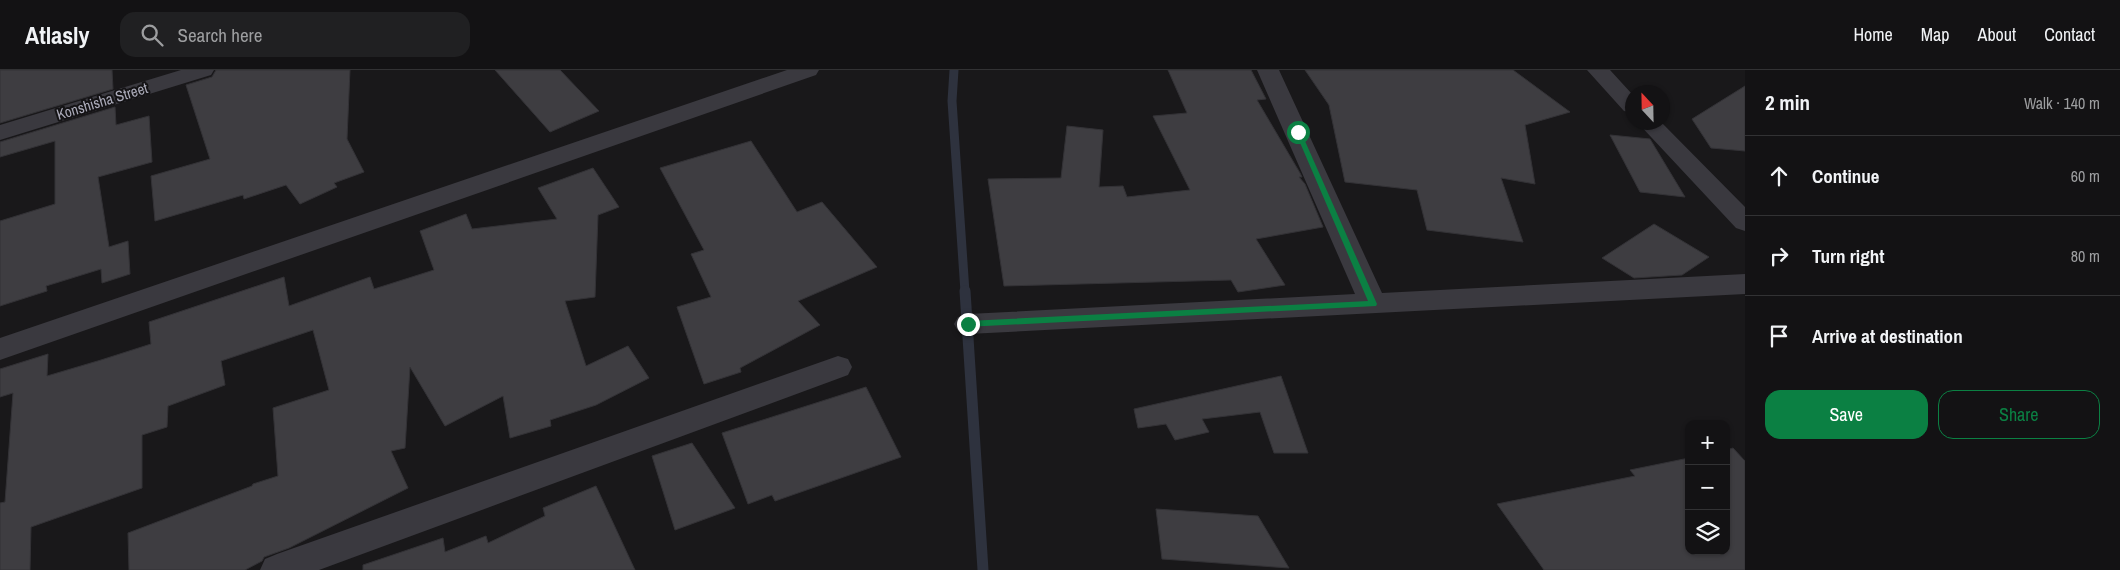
<!DOCTYPE html>
<meta charset="utf-8">
<style>
:root{--surface:#131214;--page:#202022;--text:#f1f3f6;--muted:#9d9ea0;--line:#323234;--accent:#0b8043}
body{margin:0;font-family:"Archivo Narrow",sans-serif;background:var(--page);color:var(--text)}
.controls{position:absolute;right:15px;bottom:15px;display:grid;overflow:hidden;border-radius:10px;box-shadow:0 1px 4px #0004}
.controls button{width:45px;height:45px;display:grid;place-items:center;padding:0;border:0;border-bottom:1px solid var(--line);background:var(--surface);color:var(--text);font:25px sans-serif}
.compass{position:absolute;left:1625px;top:15px;width:45px;height:45px;border-radius:50%;background:var(--surface);box-shadow:0 1px 4px #0004;rotate:338deg}
.stop{position:absolute;width:15px;height:15px;margin:-11px;border:4px solid #0b8043;border-radius:50%;background:#fff}
.stop.end{background:#0b8043;border-color:#fff;box-shadow:0 1px 5px #0008}
.list{margin:0;padding:0;list-style:none}
h2{display:flex;justify-content:space-between;align-items:center;height:65px;margin:0;padding:0 20px;font-size:21px}
h2 small{font-size:16px;font-weight:400;color:var(--muted)}
.list li{display:grid;grid-template-columns:32px 1fr auto;gap:15px;align-items:center;box-sizing:border-box;height:80px;padding:0 20px;border-top:1px solid var(--line)}
.list b{display:block;font-size:19px;white-space:nowrap}
.list em{font-size:16px;font-style:normal;color:var(--muted)}
.actions{display:flex;gap:10px;padding:15px 20px}
.actions a{flex:1;padding:11px 0;border:1px solid var(--accent);border-radius:15px;text-align:center;font-size:18px;color:var(--accent)}
.actions .main{background:var(--accent);color:#fff}
.icon{flex:none;width:28px;height:28px;fill:none;stroke:currentColor;stroke-width:2;stroke-linecap:round;stroke-linejoin:round}
.map{position:relative;flex:none;width:1745px;height:500px;overflow:hidden}
header{display:flex;align-items:center;gap:30px;box-sizing:border-box;height:70px;padding:0 25px;background:var(--surface);border-bottom:1px solid var(--line)}
header strong{font-size:24px}
nav{display:flex;gap:28px;margin-inline-start:auto;font-size:18px}
.search{width:350px;height:45px;background:var(--page);display:flex;align-items:center;gap:12px;box-sizing:border-box;padding:0 18px;border-radius:15px;color:var(--muted);font-size:19px}
main{display:flex}
aside{flex:1;background:var(--surface)}
.map>svg:first-child{display:block}
.lines{fill:none;stroke-linecap:round;stroke-linejoin:round}
.stream-far1{stroke:#2e323e;stroke-width:9}
.stream{stroke:#2e323e;stroke-width:11}
.building{fill:#3e3d41;stroke:#333236}
.minor{fill:#3a393f;fill-rule:evenodd}
.route{fill:#0b8043}
.labels{text-anchor:middle;dominant-baseline:central;stroke-width:4;stroke-linejoin:round;paint-order:stroke}
.street-label{font-size:15px;fill:#ababb9;stroke:#141315}
</style>
<header>
<strong>Atlasly</strong>
<div class="search"><svg class="icon" aria-label="search" viewBox="0 0 24 24"><circle cx="10" cy="10" r="6"/><path d="M15 15l6 6"/></svg>Search here</div>
<nav><a>Home</a><a>Map</a><a>About</a><a>Contact</a></nav>
</header>
<main>
<div class="map">
<svg width="1745" height="500" viewBox="0 0 1745 500">
<rect width="100%" height="100%" fill="#19181a"/>
<g class="lines">
<path class="stream-far1" d="M954,0L952,31L965,222"/>
<path class="stream" d="M965,221L983,500"/>
</g>
<path class="building" d="M0,0H112L113,19L0,53Z
M216,0H350L347,69L364,102L334,113L337,117L300,134L286,115L244,129L243,125L155,151L151,106L210,89L186,15L212,7Z
M495,0H560L599,41L550,62Z
M1168,0H1251L1266,29L1257,30L1300,103L1302,107H1299L1305,114L1323,157L1256,169L1285,215L1238,222L1231,210L1004,216L988,109L1061,108L1067,56L1103,60L1099,117L1123,116L1127,127L1190,120L1153,46L1187,43Z
M1305,0H1513L1570,42L1525,55L1535,114L1501,108L1523,172L1427,160L1417,120L1345,112L1329,35Z
M1745,16V81L1711,78L1692,49Z
M115,37L116,55L149,46L152,92L98,107L109,177L128,171L130,204L102,213L101,199L46,216L47,221L0,236V151L55,134V71L0,87V72Z
M1610,65L1650,69L1685,127L1640,122Z
M751,71L797,142L822,132L877,197L798,231L820,255L740,298L741,302L704,314L677,237L711,227L691,184L704,180L660,98Z
M593,98L619,137L598,145L595,227L565,231L586,296L628,276L649,308L596,335L550,350L551,356L510,368L503,326L445,356L410,297L405,378L391,381L408,418L289,478L264,487L262,491L245,500H129L128,463L252,416L253,414L278,406L273,338L329,320L313,260L221,291L225,315L168,336L167,357L142,365V418L31,457L30,500H0V433L5,432L13,323L0,327V299L48,284L47,306L101,290L151,274L149,252L284,207L289,236L370,207L374,219L434,200L420,161L466,144L472,159L557,149L538,118Z
M1654,154L1709,187L1682,205L1634,208L1602,188Z
M1281,306L1308,383H1274L1260,342L1202,349L1209,362L1175,370L1166,354L1138,358L1134,339Z
M866,317L901,387L775,431L772,425L748,434L722,363Z
M692,373L735,438L675,460L652,386Z
M1733,378L1745,391V500H1544L1497,434L1635,406L1630,400L1689,388V481H1726V380Z
M596,416L635,500H363V495L443,468L445,482L486,466L488,473L545,446L543,438Z
M1156,439L1258,446L1289,498L1162,489Z"/>
<g class="lines">
<path class="minor" d="M181,0H214L211,5L0,70V55Z
M787,0H819L816,5L0,290V268Z
M1257,0H1279L1382,223L1745,204V224L968,264L958,261L954,254L958,247L968,244L1355,224Z
M1587,0H1610L1632,24V43L1624,41Z
M1637,52H1661L1745,137V161L1736,158Z
M838,286L848,289L852,297L848,305L319,500H260L265,489L277,484Z"/>
</g>
<path class="route" d="M1295,61L1301,62L1377,234L1376,236L966,257L964,254L968,251L1368,231Z"/>
<g class="labels">
<g class="street-label">
<text transform="translate(102 31) rotate(-17)">Konshisha Street</text>
</g>
</g>
</svg>
<div class="controls">
<button>+</button>
<button>−</button>
<button><svg class="icon" aria-label="layers" viewBox="0 0 24 24"><path d="M12 4l9 5-9 5-9-5zM3 14l9 5 9-5"/></svg></button>
</div>
<svg class="compass" viewBox="-18 -18 36 36"><path d="M0-13l5 13h-10z" fill="#e53935"/><path d="M0 13l5-13h-10z" fill="#9d9ea0"/></svg>
<div class="stop" style="left:1298px;top:62px"></div>
<div class="stop end" style="left:968px;top:254px"></div>
</div>
<aside>
<h2>2 min<small>Walk · 140 m</small></h2>
<ul class="list">
<li><svg class="icon" aria-label="ahead" viewBox="0 0 24 24"><path d="M12 20V5M6 11l6-6 6 6"/></svg><div><b>Continue</b></div><em>60 m</em></li>
<li><svg class="icon" aria-label="right" viewBox="0 0 24 24"><path d="M7 20v-9h11M14 6l5 5-5 5"/></svg><div><b>Turn right</b></div><em>80 m</em></li>
<li><svg class="icon" aria-label="arrive" viewBox="0 0 24 24"><path d="M6 21V4h12l-3 4 3 4H6"/></svg><div><b>Arrive at destination</b></div></li>
</ul>
<div class="actions"><a class="main">Save</a><a>Share</a></div>
</aside>
</main>
